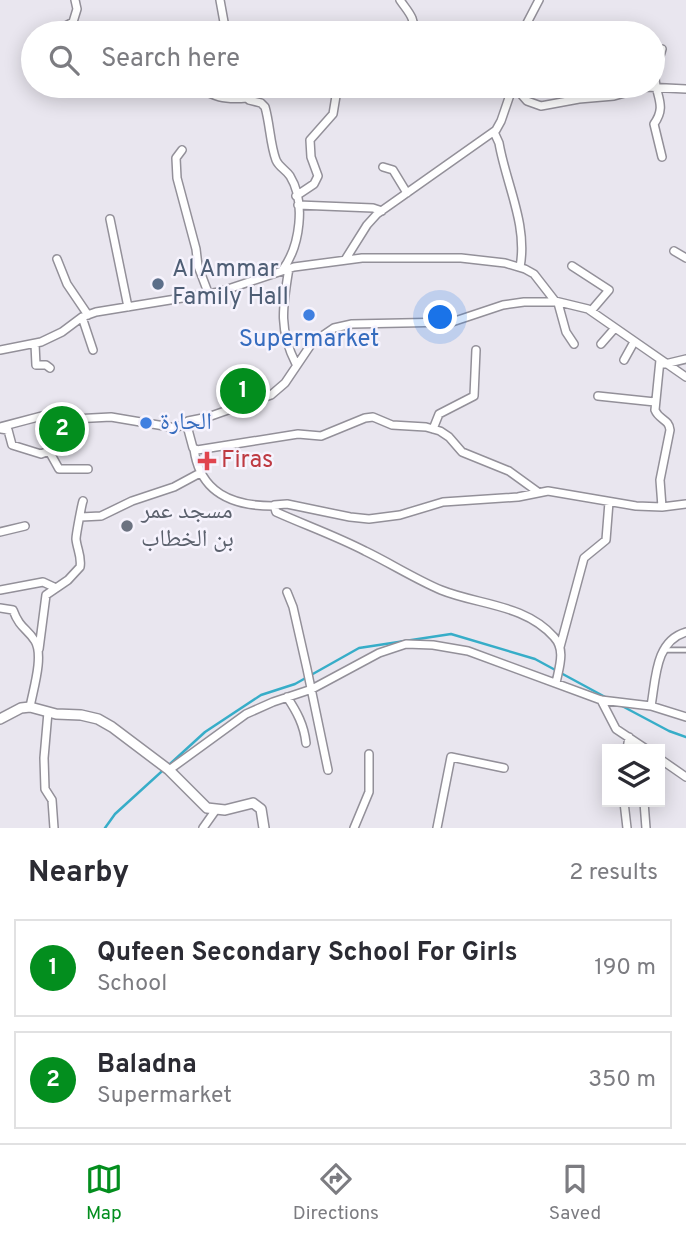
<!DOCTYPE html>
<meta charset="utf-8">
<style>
:root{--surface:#fff;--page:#f2f2f3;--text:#2b2b33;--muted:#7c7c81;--line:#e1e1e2;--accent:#038e1e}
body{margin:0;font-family:Overpass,"Noto Naskh Arabic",sans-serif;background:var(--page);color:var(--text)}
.controls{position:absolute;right:21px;bottom:21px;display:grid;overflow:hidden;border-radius:0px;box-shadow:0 4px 18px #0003}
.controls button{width:63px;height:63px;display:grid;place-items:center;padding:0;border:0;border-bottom:2px solid var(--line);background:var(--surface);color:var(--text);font:35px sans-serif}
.you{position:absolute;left:441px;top:318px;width:24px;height:24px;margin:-18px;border:5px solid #fff;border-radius:50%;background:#1a73e8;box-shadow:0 0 0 10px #1a73e833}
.badge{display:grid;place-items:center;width:46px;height:46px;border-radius:50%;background:var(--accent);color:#fff;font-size:23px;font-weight:700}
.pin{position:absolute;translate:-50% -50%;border:4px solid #fff;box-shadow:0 2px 7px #0006}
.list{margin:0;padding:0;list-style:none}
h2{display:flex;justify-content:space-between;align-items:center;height:91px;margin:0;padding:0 28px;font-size:30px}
h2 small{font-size:23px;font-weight:400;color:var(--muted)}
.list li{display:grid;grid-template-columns:46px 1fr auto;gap:21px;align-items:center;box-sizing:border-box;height:98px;margin:0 14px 14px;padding:0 14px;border:2px solid var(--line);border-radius:0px}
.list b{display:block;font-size:26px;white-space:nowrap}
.list p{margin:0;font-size:23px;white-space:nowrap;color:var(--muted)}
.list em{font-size:23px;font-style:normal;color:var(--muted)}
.icon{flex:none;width:38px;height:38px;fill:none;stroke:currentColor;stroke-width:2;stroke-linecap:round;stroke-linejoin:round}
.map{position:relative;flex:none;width:686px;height:828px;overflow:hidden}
.search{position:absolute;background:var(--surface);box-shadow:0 4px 18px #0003;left:21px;right:21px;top:21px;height:77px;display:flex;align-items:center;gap:18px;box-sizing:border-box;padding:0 24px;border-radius:38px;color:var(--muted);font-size:26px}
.sheet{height:315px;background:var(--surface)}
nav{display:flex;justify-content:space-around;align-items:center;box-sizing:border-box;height:98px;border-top:2px solid var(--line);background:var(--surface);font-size:19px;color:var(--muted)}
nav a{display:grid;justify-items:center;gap:4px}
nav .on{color:var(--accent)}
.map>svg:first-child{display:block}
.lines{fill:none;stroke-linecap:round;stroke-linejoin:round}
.stream{stroke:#37adc8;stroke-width:2.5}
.service-casing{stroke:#939099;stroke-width:7}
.minor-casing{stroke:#939099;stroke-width:10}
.tertiary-casing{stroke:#939099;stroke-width:12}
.service{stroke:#fff;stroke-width:3.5}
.minor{stroke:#fff;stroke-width:7}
.tertiary{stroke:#fff;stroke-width:9}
.service-dot{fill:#5c6f8a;stroke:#f6f3fd;stroke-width:2.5}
.shop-dot{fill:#3f7fe0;stroke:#f6f3fd;stroke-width:2.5}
.health-dot{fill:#e0444e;stroke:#f6f3fd;stroke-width:2.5}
.worship-dot{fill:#6b7280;stroke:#f6f3fd;stroke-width:2.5}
.labels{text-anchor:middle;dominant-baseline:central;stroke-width:5;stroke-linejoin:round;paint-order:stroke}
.service-label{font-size:24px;fill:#4e5e75;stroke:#f6f3fd;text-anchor:start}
.shop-label{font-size:24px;fill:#366cbe;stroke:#f6f3fd}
.health-label{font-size:24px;fill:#be3a42;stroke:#f6f3fd;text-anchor:start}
.worship-label{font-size:24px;fill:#5b616d;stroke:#f6f3fd;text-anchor:start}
</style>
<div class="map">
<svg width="686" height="828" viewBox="0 0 686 828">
<rect width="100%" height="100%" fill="#e9e6ef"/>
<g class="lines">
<path class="stream" d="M622,706L669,731L686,737
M105,828L115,814L205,732L261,695L295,684L359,648L451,634L535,659L607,698"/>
<defs>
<path id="service" d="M665,650H686"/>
<path id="minor" d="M220,0L226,33
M400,0C408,12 416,18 413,33
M53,33L73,22L77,9L75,0
M526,33L527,23L539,0
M662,49C660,57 654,70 655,78C656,97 667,106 654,124L662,157
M195,86C216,97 222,100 247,98
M239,86L249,100L261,103L265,107C270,124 270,144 276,160C279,167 286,170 290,176C306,202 300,246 283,269
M514,86L527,101L541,106L579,99L614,96L646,87L686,89
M494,132L499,143C506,184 528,225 520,267
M182,150L176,158L177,178L196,249L198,266L209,295
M383,167L393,170L407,193
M296,196L314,184L318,176L311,157L310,140L333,114L337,90L348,86
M298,205L373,208L382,211
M110,219L128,307
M674,251L686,258
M57,259L67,284L88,315
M345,260L367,225L377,214L496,130L501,121L513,86
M572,266L609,290L591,311
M289,268C283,305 278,329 296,364
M558,303L566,332L574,344
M82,317L93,350
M35,344L36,365H46L50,368
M601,344L615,328
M0,350L41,342L62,332L82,317L96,312L219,292L294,267L362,258H461L505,263L525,269L534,274L555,301L588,309L686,377
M624,360L634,342
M660,360L655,410C659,420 669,419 670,430L660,480L662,507
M665,364L686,359
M598,396L655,402
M186,422L193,448L197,450L298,434L321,436L365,418L373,417L392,425L426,427L440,431L449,437L462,452L509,471L538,492
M0,427L57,412L73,419L111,417L176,428L188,421L208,417L271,395L285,383L312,343L334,328L352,324L452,322L503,305L524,302H555
M1,429L8,430L12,445L41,454L49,451L59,469H88
M433,429L439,414L474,396L476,350
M194,449C200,493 232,506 273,506
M81,517L101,516L132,501L174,487L200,473
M0,532L25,526
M0,590L43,582L56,588
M287,592L293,607L307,669L328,770
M0,608L13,610C20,629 27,628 35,641C44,656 33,690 30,707
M560,647L584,558L606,540L609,502
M39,649L46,595L68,580L80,567C82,557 77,549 76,539C76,535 82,503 83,501
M556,683C559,667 566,650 554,637C525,604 478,605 441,590C415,579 390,563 365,551C336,536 305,525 276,512L274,505L287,504L350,517L369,519L400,515L443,502L518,497L548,491L636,506L662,507L686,504
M287,697C297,712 304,725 306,743
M601,700L616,729L646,749
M651,706C656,678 655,641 686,632
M48,712L44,758L45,789L52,800L54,828
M627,749L629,737
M660,759L686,777
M169,770L246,714L273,702L312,689L379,653L406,644L433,645L468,651L601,700L651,706L686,717
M624,802L627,828
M644,802L646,828
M203,828L215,811
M354,828L369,792V754
M437,828L451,757L504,768"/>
<path id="tertiary" d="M0,719L21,708L30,707L56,714L81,715L98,719L112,727L169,770L207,808L225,810L253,803L261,809L264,828"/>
</defs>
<use href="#service" class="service-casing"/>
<use href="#minor" class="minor-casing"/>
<use href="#tertiary" class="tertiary-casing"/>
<use href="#service" class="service"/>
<use href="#minor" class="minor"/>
<use href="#tertiary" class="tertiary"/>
</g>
<circle class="service-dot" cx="158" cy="284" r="7"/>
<g class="shop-dot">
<circle cx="309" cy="315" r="7"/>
<circle cx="146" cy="423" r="7"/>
</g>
<path class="health-dot" d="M203.5 450.5h7v7h7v7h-7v7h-7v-7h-7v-7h7z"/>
<circle class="worship-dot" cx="127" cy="526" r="7"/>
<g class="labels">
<g class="service-label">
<text x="172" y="270">Al Ammar<tspan x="172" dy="28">Family Hall</tspan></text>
</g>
<g class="shop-label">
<text x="309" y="340">Supermarket</text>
<text x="160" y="423" text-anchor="start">الحارة</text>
</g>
<g class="health-label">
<text x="221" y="461">Firas</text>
</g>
<g class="worship-label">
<text x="141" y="512">مسجد عمر<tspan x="141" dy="28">بن الخطاب</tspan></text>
</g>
</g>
</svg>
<div class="controls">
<button><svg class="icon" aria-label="layers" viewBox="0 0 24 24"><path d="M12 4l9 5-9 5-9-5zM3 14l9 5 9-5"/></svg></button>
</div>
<div class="you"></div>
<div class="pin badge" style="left:243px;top:391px">1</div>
<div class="pin badge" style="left:62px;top:429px">2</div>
<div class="search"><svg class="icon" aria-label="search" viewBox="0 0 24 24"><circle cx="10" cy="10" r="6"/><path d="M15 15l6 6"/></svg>Search here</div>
</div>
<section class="sheet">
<h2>Nearby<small>2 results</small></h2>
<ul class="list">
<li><span class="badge">1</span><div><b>Qufeen Secondary School For Girls</b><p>School</p></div><em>190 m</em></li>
<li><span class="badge">2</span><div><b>Baladna</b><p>Supermarket</p></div><em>350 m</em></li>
</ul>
</section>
<nav>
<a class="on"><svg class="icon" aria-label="map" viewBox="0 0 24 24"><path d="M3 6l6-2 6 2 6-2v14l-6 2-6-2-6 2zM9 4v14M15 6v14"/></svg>Map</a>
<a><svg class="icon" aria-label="directions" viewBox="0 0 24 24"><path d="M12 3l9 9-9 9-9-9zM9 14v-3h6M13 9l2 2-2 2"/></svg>Directions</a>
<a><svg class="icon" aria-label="saved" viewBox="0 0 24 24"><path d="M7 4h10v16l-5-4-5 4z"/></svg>Saved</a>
</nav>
